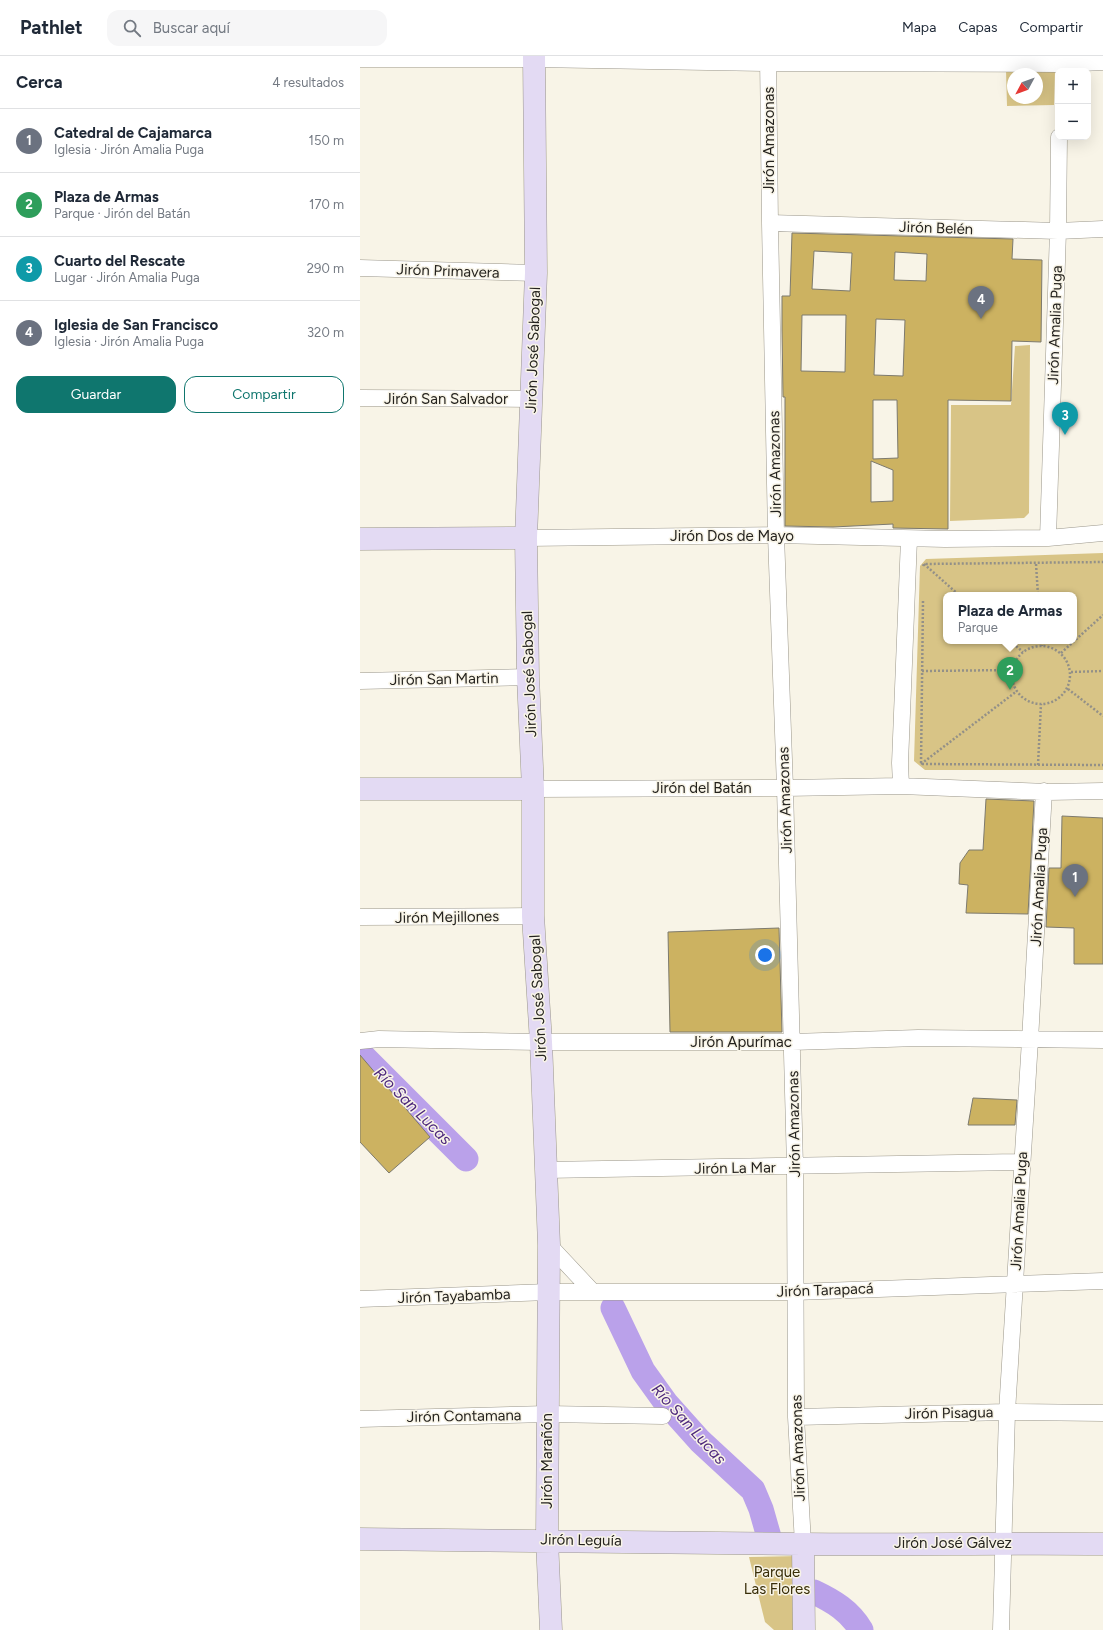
<!DOCTYPE html>
<html lang="es">
<meta charset="utf-8">
<style>
:root{--surface:#fff;--page:#f6f6f7;--text:#1f2937;--muted:#747a83;--line:#e0e1e3;--accent:#0f766e}
body{margin:0;font-family:Figtree,sans-serif;background:var(--page);color:var(--text)}
.controls{position:absolute;right:12px;top:12px;display:grid;overflow:hidden;border-radius:8px;box-shadow:0 4px 16px #0002}
.controls button{width:36px;height:36px;display:grid;place-items:center;padding:0;border:0;border-bottom:1px solid var(--line);background:var(--surface);color:var(--text);font:20px sans-serif}
.compass{position:absolute;left:647px;top:12px;width:36px;height:36px;border-radius:50%;background:var(--surface);box-shadow:0 4px 16px #0002;rotate:229deg}
.you{position:absolute;left:405px;top:899px;width:14px;height:14px;margin:-10px;border:3px solid #fff;border-radius:50%;background:#1a73e8;box-shadow:0 0 0 6px #1a73e833}
.badge{display:grid;place-items:center;width:26px;height:26px;border-radius:50%;background:var(--accent);color:#fff;font-size:13px;font-weight:700}
.pin{position:absolute;translate:-50% -33px;filter:drop-shadow(0 1px 2px #0008)}
.pin::after{content:'';position:absolute;top:21px;width:14px;height:12px;background:inherit;clip-path:polygon(0 0,100% 0,50% 100%)}
.popup{position:absolute;left:583px;top:536px;width:134px;height:52px;box-sizing:border-box;display:grid;place-content:center;border-radius:8px;background:var(--surface);filter:drop-shadow(0 1px 3px #0005);font-size:13px;white-space:nowrap;color:var(--muted)}
.popup b{font-size:15px;color:var(--text)}
.popup::after{content:'';position:absolute;left:50%;top:100%;margin-left:-8px;border:8px solid transparent;border-top-color:var(--surface)}
.list{margin:0;padding:0;list-style:none}
h2{display:flex;justify-content:space-between;align-items:center;height:52px;margin:0;padding:0 16px;font-size:17px}
h2 small{font-size:13px;font-weight:400;color:var(--muted)}
.list li{display:grid;grid-template-columns:26px 1fr auto;gap:12px;align-items:center;box-sizing:border-box;height:64px;padding:0 16px;border-top:1px solid var(--line)}
.list b{display:block;font-size:15px;white-space:nowrap}
.list p{margin:0;font-size:13px;white-space:nowrap;color:var(--muted)}
.list em{font-size:13px;font-style:normal;color:var(--muted)}
.actions{display:flex;gap:8px;padding:12px 16px}
.actions a{flex:1;padding:9px 0;border:1px solid var(--accent);border-radius:12px;text-align:center;font-size:14px;color:var(--accent)}
.actions .main{background:var(--accent);color:#fff}
.icon{flex:none;width:22px;height:22px;fill:none;stroke:currentColor;stroke-width:2;stroke-linecap:round;stroke-linejoin:round}
.map{position:relative;flex:none;width:743px;height:1574px;overflow:hidden}
header{display:flex;align-items:center;gap:24px;box-sizing:border-box;height:56px;padding:0 20px;background:var(--surface);border-bottom:1px solid var(--line)}
header strong{font-size:19px}
nav{display:flex;gap:22px;margin-inline-start:auto;font-size:14px}
.search{width:280px;height:36px;background:var(--page);display:flex;align-items:center;gap:10px;box-sizing:border-box;padding:0 14px;border-radius:12px;color:var(--muted);font-size:15px}
main{display:flex}
aside{flex:1;background:var(--surface)}
.map>svg:first-child{display:block}
.green{fill:#d8c486;fill-rule:evenodd}
.lines{fill:none;stroke-linecap:round;stroke-linejoin:round}
.river{stroke:#baa1ea;stroke-width:25}
.building{fill:#ccb261;stroke:#7d7a6e;fill-rule:evenodd}
.street-casing{stroke:#9b978b;stroke-width:17}
.secondary-casing{stroke:#9b978b;stroke-width:23}
.path{stroke:#939088;stroke-width:2.5;stroke-dasharray:2 2;stroke-linecap:butt}
.street{stroke:#fff;stroke-width:16}
.secondary{stroke:#e3daf3;stroke-width:22}
.labels{text-anchor:middle;dominant-baseline:central;stroke-width:3;stroke-linejoin:round;paint-order:stroke}
.street-label{font-size:15px;fill:#24221e;stroke:#f8f4e7}
.park-label{font-size:15px;fill:#382d08;stroke:#f8f4e7}
.water-label{font-size:16px;font-style:italic;fill:#4d287c;stroke:#f8f4e7}
</style>
<header>
<strong>Pathlet</strong>
<div class="search"><svg class="icon" aria-label="search" viewBox="0 0 24 24"><circle cx="10" cy="10" r="6"/><path d="M15 15l6 6"/></svg>Buscar aquí</div>
<nav><a>Mapa</a><a>Capas</a><a>Compartir</a></nav>
</header>
<main>
<aside>
<h2>Cerca<small>4 resultados</small></h2>
<ul class="list">
<li><span class="badge" style="background:#6b7280">1</span><div><b>Catedral de Cajamarca</b><p>Iglesia · Jirón Amalia Puga</p></div><em>150 m</em></li>
<li><span class="badge" style="background:#2e9e5b">2</span><div><b>Plaza de Armas</b><p>Parque · Jirón del Batán</p></div><em>170 m</em></li>
<li><span class="badge" style="background:#0f9aa8">3</span><div><b>Cuarto del Rescate</b><p>Lugar · Jirón Amalia Puga</p></div><em>290 m</em></li>
<li><span class="badge" style="background:#6b7280">4</span><div><b>Iglesia de San Francisco</b><p>Iglesia · Jirón Amalia Puga</p></div><em>320 m</em></li>
</ul>
<div class="actions"><a class="main">Guardar</a><a>Compartir</a></div>
</aside>
<div class="map">
<svg width="743" height="1574" viewBox="0 0 743 1574">
<rect width="100%" height="100%" fill="#f8f4e7"/>
<path class="green" d="M646,14L695,15L694,49L647,50ZM653,18H677V42H653Z
M670,289L669,457L664,462L590,465L591,349H651L655,290Z
M743,497V714H565L554,705L560,510L566,503ZM586,539H714V585H586Z
M439,1500L440,1574H414L405,1566L389,1501Z"/>
<g class="lines">
<path class="river" d="M0,997L106,1103
M253,1252L283,1315L306,1347L340,1385L393,1434L401,1453L409,1481
M454,1536C473,1545 490,1555 501,1574"/>
</g>
<path class="building" d="M432,177L653,183L652,203L682,204L681,286L652,285L651,345L588,344V473L533,472V468L473,471L425,470V341H423L422,274V240H430ZM454,195L492,197L490,235L452,233ZM535,196L567,198L566,225L534,224ZM442,259H486L485,316L441,315ZM516,263L545,264L543,320L514,319ZM513,344H537L538,402L513,403ZM511,405L533,414V445L511,446Z
M626,743L674,745L668,858L606,857L608,829L599,828L600,807L609,794H623Z
M702,760L743,762V908H714V872L686,871L689,812H701Z
M419,872L422,976H310L308,876Z
M0,999L70,1081L29,1117L0,1086Z
M613,1042L657,1044L655,1069H608Z"/>
<g class="lines">
<defs>
<path id="street" d="M408,0L410,167L416,479L425,732L435,1111L436,1361L443,1488
M0,3H174L408,7L700,8L743,6
M410,167L698,175L743,173
M0,212L176,217
M0,342L172,343
M166,482L416,479L585,483L688,482L743,477
M688,482L698,175L699,81
M0,625L168,621
M541,730L540,707L549,483
M173,733L425,732L541,730L688,736L743,735
M0,861L173,860
M0,985L19,983L181,986H432L558,982L743,984
M185,1114L662,1106
M189,1189L233,1236
M0,1243L188,1236H435L743,1225
M436,1361L647,1356L743,1357
M0,1363L187,1358L303,1360
M641,1574L647,1356L670,984L684,735"/>
<path id="secondary" d="M174,0L176,217L166,482L168,621L173,733V860L181,986L189,1189L187,1484L191,1574
M0,483L166,482
M0,733H173
M0,1483C147,1484 294,1486 441,1488C541,1489 642,1487 743,1488
M443,1488L444,1574"/>
</defs>
<use href="#street" class="street-casing"/>
<use href="#secondary" class="secondary-casing"/>
<path class="path" d="M564,508L599,539
M676,508L678,539
M563,510L564,508L743,506
M563,545L561,708L743,709
M650,585L663,596
M682,585V590
M652 619a29 29 0 1 1 58 0a29 29 0 1 1-58 0Z
M701,597L743,559
M562,615L653,614
M711,616L743,615
M708,633L743,660
M561,708L657,635
M678,709L681,648"/>
<use href="#street" class="street"/>
<use href="#secondary" class="secondary"/>
</g>
<g class="labels">
<g class="street-label">
<text transform="translate(409 84) rotate(-90)">Jirón Amazonas</text>
<text transform="translate(576 172) rotate(2)">Jirón Belén</text>
<text transform="translate(88 215) rotate(2)">Jirón Primavera</text>
<text transform="translate(695 269) rotate(-88)">Jirón Amalia Puga</text>
<text transform="translate(173 294) rotate(-88)">Jirón José Sabogal</text>
<text x="86" y="343">Jirón San Salvador</text>
<text transform="translate(415 408) rotate(-91)">Jirón Amazonas</text>
<text x="372" y="480">Jirón Dos de Mayo</text>
<text transform="translate(169 618) rotate(-92)">Jirón José Sabogal</text>
<text transform="translate(84 623) rotate(-1)">Jirón San Martin</text>
<text x="342" y="732">Jirón del Batán</text>
<text transform="translate(425 744) rotate(-92)">Jirón Amazonas</text>
<text transform="translate(679 831) rotate(-87)">Jirón Amalia Puga</text>
<text transform="translate(87 861) rotate(-1)">Jirón Mejillones</text>
<text transform="translate(178 942) rotate(-93)">Jirón José Sabogal</text>
<text x="381" y="986">Jirón Apurímac</text>
<text transform="translate(434 1068) rotate(-91)">Jirón Amazonas</text>
<text transform="translate(375 1112) rotate(-1)">Jirón La Mar</text>
<text transform="translate(659 1155) rotate(-87)">Jirón Amalia Puga</text>
<text transform="translate(465 1234) rotate(-2)">Jirón Tarapacá</text>
<text transform="translate(94 1240) rotate(-2)">Jirón Tayabamba</text>
<text transform="translate(589 1357) rotate(-1)">Jirón Pisagua</text>
<text transform="translate(104 1360) rotate(-1)">Jirón Contamana</text>
<text transform="translate(438 1392) rotate(-92)">Jirón Amazonas</text>
<text transform="translate(187 1405) rotate(-90)">Jirón Marañón</text>
<text transform="translate(221 1484) rotate(1)">Jirón Leguía</text>
<text x="593" y="1487">Jirón José Gálvez</text>
</g>
<g class="park-label">
<text x="417" y="1516">Parque<tspan x="417" dy="17">Las Flores</tspan></text>
</g>
<g class="water-label">
<text transform="translate(53 1050) rotate(45)">Río San Lucas</text>
<text transform="translate(329 1368) rotate(48)">Río San Lucas</text>
</g>
</g>
</svg>
<div class="controls">
<button>+</button>
<button>−</button>
</div>
<svg class="compass" viewBox="-18 -18 36 36"><path d="M0-13l5 13h-10z" fill="#e53935"/><path d="M0 13l5-13h-10z" fill="#747a83"/></svg>
<div class="you"></div>
<div class="pin badge" style="left:715px;top:841px;background:#6b7280">1</div>
<div class="pin badge" style="left:650px;top:634px;background:#2e9e5b">2</div>
<div class="popup"><b>Plaza de Armas</b>Parque</div>
<div class="pin badge" style="left:705px;top:379px;background:#0f9aa8">3</div>
<div class="pin badge" style="left:621px;top:263px;background:#6b7280">4</div>
</div>
</main>
